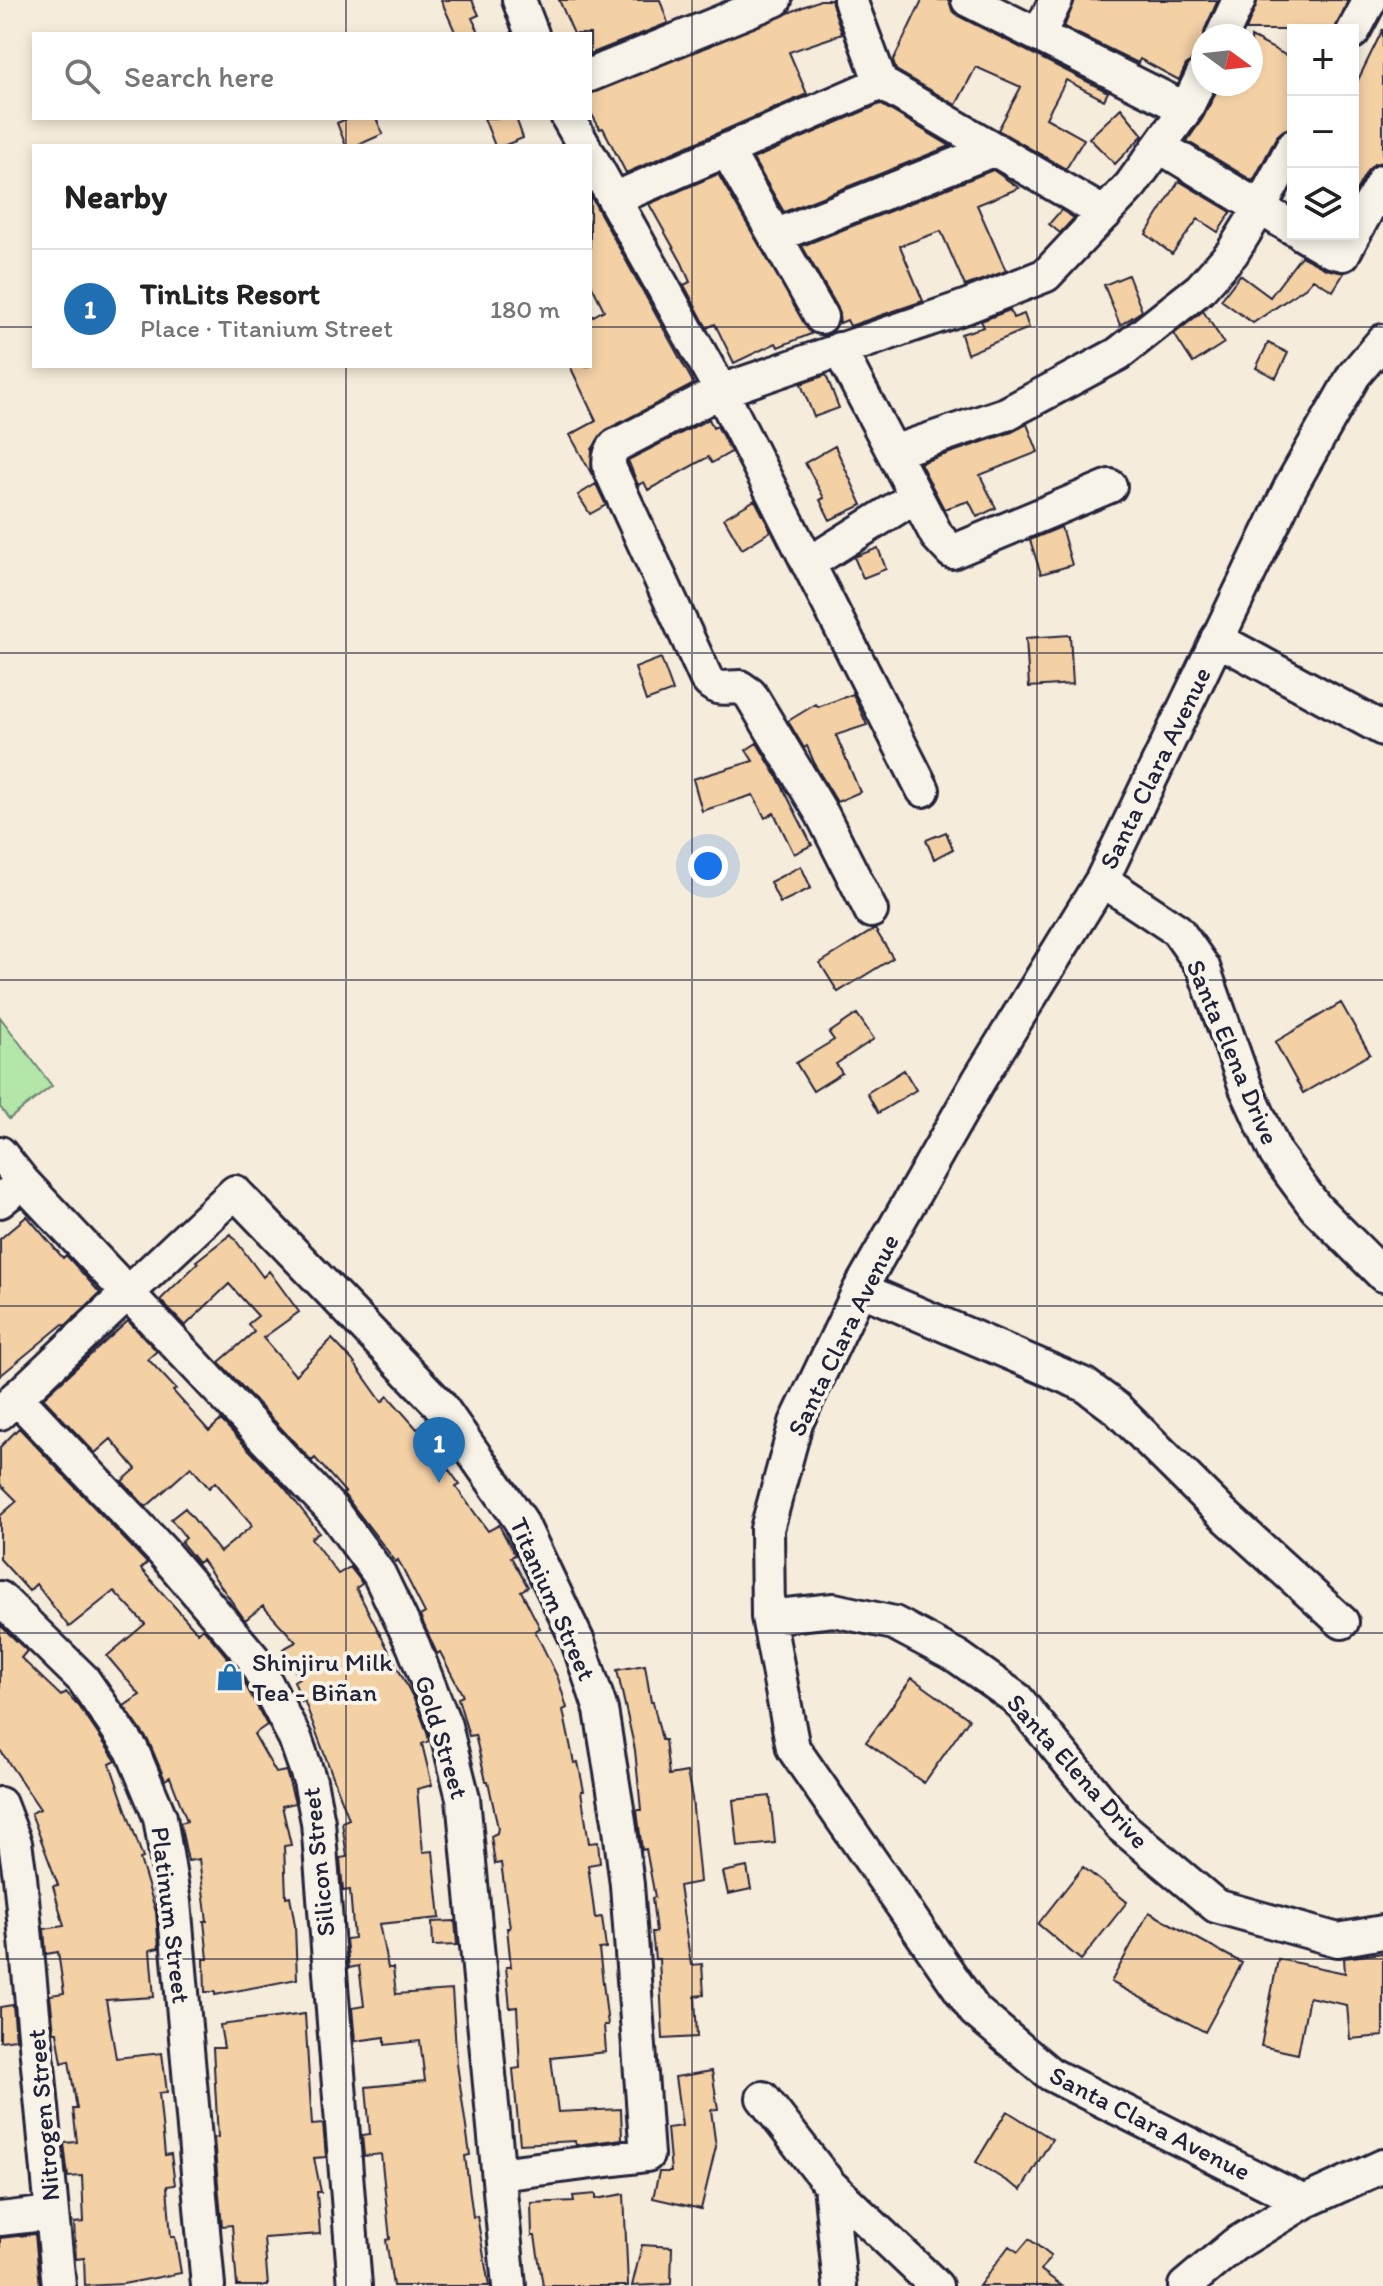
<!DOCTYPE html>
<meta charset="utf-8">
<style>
:root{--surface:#fff;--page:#f6f6f6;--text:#222;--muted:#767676;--line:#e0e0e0;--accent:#1f6fb2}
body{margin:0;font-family:Itim,sans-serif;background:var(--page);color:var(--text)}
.controls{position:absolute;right:24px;top:24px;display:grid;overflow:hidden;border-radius:0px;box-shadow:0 4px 12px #0003}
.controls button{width:72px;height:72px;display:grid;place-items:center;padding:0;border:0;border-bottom:2px solid var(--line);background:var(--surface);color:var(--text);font:40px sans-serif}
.compass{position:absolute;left:1191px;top:24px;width:72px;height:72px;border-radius:50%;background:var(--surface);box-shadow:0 4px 12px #0003;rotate:105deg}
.you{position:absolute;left:708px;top:866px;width:28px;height:28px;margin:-20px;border:6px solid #fff;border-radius:50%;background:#1a73e8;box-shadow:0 0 0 12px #1a73e833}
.badge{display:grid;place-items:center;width:52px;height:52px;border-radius:50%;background:var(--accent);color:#fff;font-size:26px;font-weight:700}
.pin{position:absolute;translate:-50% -66px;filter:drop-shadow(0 2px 4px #0008)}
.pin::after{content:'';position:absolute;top:42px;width:28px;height:24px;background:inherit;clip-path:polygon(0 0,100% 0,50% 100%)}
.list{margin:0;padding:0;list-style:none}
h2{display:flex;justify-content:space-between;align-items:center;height:104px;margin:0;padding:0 32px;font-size:34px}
h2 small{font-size:26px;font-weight:400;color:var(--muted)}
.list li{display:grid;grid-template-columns:52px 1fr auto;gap:24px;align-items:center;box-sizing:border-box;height:120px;padding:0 32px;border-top:2px solid var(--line)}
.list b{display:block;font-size:30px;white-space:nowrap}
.list p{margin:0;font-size:26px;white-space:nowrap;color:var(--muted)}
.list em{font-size:26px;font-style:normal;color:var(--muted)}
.icon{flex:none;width:44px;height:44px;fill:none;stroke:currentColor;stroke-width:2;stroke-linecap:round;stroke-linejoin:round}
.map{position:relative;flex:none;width:1383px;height:2286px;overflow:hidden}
.search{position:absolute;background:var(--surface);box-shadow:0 4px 12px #0003;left:32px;top:32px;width:560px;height:88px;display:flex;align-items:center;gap:20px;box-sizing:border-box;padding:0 28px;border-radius:0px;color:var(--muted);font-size:30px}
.panel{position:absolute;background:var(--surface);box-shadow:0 4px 12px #0003;left:32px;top:144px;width:560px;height:224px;border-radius:0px}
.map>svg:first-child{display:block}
.built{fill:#f5e4cb}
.green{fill:#b3e6a8;stroke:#6a8472;stroke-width:2}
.building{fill:#f4d0a5;stroke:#22223b;stroke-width:2}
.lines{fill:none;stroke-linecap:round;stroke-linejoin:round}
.minor-casing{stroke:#22223b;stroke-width:38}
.minor{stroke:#f7f3e8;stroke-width:32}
.grid{fill:none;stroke:#22223b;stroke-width:2;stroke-opacity:0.55}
.labels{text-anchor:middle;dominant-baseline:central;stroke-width:8;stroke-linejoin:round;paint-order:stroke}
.street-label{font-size:26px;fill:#22223b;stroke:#f7f3e8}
.poi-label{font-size:26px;fill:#22223b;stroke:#f7f3e8;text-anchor:start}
</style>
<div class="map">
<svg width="1383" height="2286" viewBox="0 0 1383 2286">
<rect width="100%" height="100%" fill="#f6ecdb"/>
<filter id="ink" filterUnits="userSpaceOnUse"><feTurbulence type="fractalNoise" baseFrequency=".0125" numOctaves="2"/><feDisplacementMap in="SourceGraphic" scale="16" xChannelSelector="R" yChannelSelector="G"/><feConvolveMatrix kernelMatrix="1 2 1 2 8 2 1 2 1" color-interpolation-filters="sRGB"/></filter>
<g filter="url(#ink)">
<path class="built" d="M541,0H759L590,72V34H551Z"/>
<path class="green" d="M0,1017L52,1086L9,1119L0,1107Z"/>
<path class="building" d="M441,0H472L479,15L472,18L480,34H456Z
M559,0H660L668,23L590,54V34H574Z
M820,0H831L842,34L789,52L807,94L626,173L603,128L600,129L590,111V94Z
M922,0H949L952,10L960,17L1108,92L1104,100L1066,80L1046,118L1084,139L1066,169L998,130L1021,87L976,67L956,105L896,70L893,61Z
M1075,0H1218L1205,29L1203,48L1199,56L1186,65L1179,80L1140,59L1138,63L1064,27Z
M1258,0H1348L1335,30H1246Z
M1383,29V162L1374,164L1367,171L1353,196V90Z
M1251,37L1293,59V127L1284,130L1277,136L1253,181L1187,141L1203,118L1220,84H1251Z
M880,104L950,146L784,212L753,159Z
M1121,108L1143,135L1115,164L1089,138Z
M348,118H376L383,134L356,146H346L337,123Z
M484,118H516L523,138L503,146H495Z
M993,170L1019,188L977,205L1006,271L965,286L941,231L900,246L923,301L850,326L847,320L840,323L838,308L802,246Z
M718,174L811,334L778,347L776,343L734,363L715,324L707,328L684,285L690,282L682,263L649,204Z
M1179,181L1231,212L1218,232L1198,219L1172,254L1146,234Z
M590,195L694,384L606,430L592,449L591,473L570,435L596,421L570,366H590V318L604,310L590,282Z
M1061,210L1074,218L1060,233L1049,224Z
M1301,256L1326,269L1344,273L1333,291L1313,279L1306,287L1253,323L1221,300L1240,275L1270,297Z
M1128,275L1142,311L1120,325L1104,285Z
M1010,310L1013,318L1024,314L1029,328L967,354L961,334L984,327L981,321Z
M1203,311L1224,343L1193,363L1174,334Z
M1268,343L1288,353L1276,378L1256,368Z
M826,375L839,408L814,417L801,384Z
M709,419L713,428L717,426L731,452L712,463L708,457L648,490L644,482L638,485L628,460Z
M1027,424L1038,452L980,475L996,508L977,517L969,501L944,509L920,463L1012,432Z
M835,446L862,505L830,520L820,500L824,498L805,463Z
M596,484L606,505L590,514L578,495Z
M755,500L771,531L742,549L724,518Z
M1061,527L1072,565L1041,574L1030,540Z
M878,548L886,569L863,578L854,557Z
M1070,635L1073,684L1029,687L1026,638Z
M661,658L673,691L646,701L635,668Z
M853,694L867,725L836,735L860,792L837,802L816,767L807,746L804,748L788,721L816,704L818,707Z
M757,743L779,780L812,845L794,854L774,813L765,818L753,795L702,811L693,779L753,761L746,750Z
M946,832L953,849L934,859L926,840Z
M801,866L811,888L780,903L770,882Z
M875,929L893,958L838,992L820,963Z
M1341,1003L1370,1054L1303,1093L1275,1042Z
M857,1014L874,1039L836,1064L842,1073L813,1091L796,1063L834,1040L829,1033Z
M904,1070L916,1090L878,1113L867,1093Z
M27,1216L63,1258L66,1255L100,1293L65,1326L63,1324L0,1376V1239Z
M231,1234L263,1277L269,1271L299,1312L263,1338L295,1375L332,1339L352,1360L382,1402L388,1396L417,1429L421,1427L442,1453L439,1456L460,1485L456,1487L488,1531L499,1525L515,1555L511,1557L528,1587L521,1591L540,1628L535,1631L558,1678L567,1708L563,1710L574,1763L578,1762L584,1791H581L589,1843L598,1842L600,1863L588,1865L595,1918L602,1917L606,1948L599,1949L608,2025H604L606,2052L551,2058L558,2112L621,2109L622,2139L576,2145L575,2141L520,2144L513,2069L520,2068L517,2007L510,2008L506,1967H511L507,1928H510L501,1863L495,1864L491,1836L497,1833L498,1828L488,1781H486L475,1735L469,1736L458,1698L463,1696L440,1652L437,1654L420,1616L425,1613L398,1560L396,1562L343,1493L345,1492L315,1458L312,1461L219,1362L254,1332L248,1324L258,1316L229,1284L185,1326L160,1300L198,1263L196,1261Z
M128,1321L157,1351L148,1359L176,1389L173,1391L209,1431L221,1420L284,1487L319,1532L311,1538L338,1574L350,1567L360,1580L362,1584L356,1588L416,1703L427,1732L429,1741L422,1744L432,1785L417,1789L423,1852L433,1851L440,1918L379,1924L388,1968H393L396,1994L452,1990L457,2064L470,2155L465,2156L473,2217L477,2216L489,2286H393L386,2240L390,2239L381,2154L364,2156L362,2135L370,2134L366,2087L425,2081L420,2041L385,2045V2037L355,2041L352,2008L364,2006L359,1966L349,1968L346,1939L354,1938L350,1890L343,1891L340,1858L347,1857L342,1822L349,1819L304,1700L302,1702L294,1681L299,1678L283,1649L296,1642L263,1606L245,1620L202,1560L198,1563L181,1542L186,1538L171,1519L185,1508L220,1552L252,1526L250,1522L215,1482L209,1488L191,1467L146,1507L122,1481L136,1469L111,1439L95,1453L43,1398Z
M19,1428L147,1563L141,1569L198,1633L203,1628L237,1669L267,1725L254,1734L276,1773L286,1771L295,1803L282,1806L291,1845L284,1846L286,1897L290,1896L295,1925L297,1979L215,1995V1992H205L204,1959H208L204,1921H207L199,1859L188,1861L180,1823L187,1821L170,1777L165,1780L149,1742L124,1706L140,1695L107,1656L145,1624L114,1591L69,1627L36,1584L29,1591L0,1559V1516L17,1501L0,1484V1447Z
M0,1625L27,1651L21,1658L61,1696L66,1692L79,1706L116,1761L110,1764L143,1858L140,1859L156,1912L159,1948L150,1950L154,1997L106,2000L116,2058L162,2053L167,2092L159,2093L165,2155L171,2154L175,2185L167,2186L171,2237H175L181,2273L123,2284L85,2286L84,2258L76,2259L74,2223L84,2222L82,2176L68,2177L64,2143L77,2142L73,2109H77L69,2061L62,2063L57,2032H54L50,1995L64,1993L58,1952L46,1954L44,1929L64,1926L53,1886L58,1885L31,1813L40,1809L0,1750Z
M645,1665L651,1702H653L662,1740H665L669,1775L687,1772L692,1798L700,1882L679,1886L691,1965L702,1964L704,1995L695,1996L697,2037L663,2039L659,1959H655L652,1932H656L652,1898L655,1897L646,1849L642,1850L637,1810H641L635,1750L617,1670Z
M912,1678L969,1719L924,1783L866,1742Z
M770,1796L775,1843L738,1847L733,1800Z
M747,1867L751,1889L728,1894L723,1872Z
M1083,1867L1127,1902L1081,1960L1038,1924Z
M1149,1912L1242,1963L1205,2032L1111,1982Z
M455,1921L457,1945L433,1946L432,1922Z
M1383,1953V2036L1350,2039L1347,2005L1309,1997L1298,2054L1261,2046L1278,1959L1345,1973L1344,1958Z
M13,2005L16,2039L0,2041V2007Z
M305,2014L312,2125L323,2124L326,2157L314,2158L321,2192H317L320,2234L264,2238L268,2286H237L232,2225L222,2226L217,2173L214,2138L218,2137L213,2048H224L220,2025Z
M712,2071L718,2109L711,2110L716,2147L701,2209L653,2198L659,2172H671L667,2128L682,2126L675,2077Z
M1007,2111L1052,2139L1021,2190L976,2162Z
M596,2194V2199L624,2194L628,2286H543L535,2236H532L531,2203L574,2201L573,2196Z
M35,2234L40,2286H0V2238Z
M1029,2239L1051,2256L1041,2270L1062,2286H979L1009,2246L1018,2252Z
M642,2245L672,2247L671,2284L632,2286Z"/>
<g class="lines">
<defs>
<path id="minor" d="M519,0L532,34
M850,0L881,83L1105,214
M968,0L1186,109
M1353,32L1370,0
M1039,34L1056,0
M1222,36L1239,0
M590,75L775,0
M568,118L584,146
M1159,146L1293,228
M727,151L821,317
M590,156L721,391L923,790
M614,199L881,83
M1302,234L1331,251L1343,254L1383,181
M775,236L995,149
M839,349L937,536L952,552L1110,486
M893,452L1006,414L1118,354L1200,289L1232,253L1260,208L1293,146
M808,564L916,496
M1217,639L1383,729
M1102,880L1177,930L1203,967L1246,1088L1276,1154L1316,1208L1383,1275
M871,911L822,814L750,694L740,687C725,687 716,692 706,678L610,469C608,460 609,454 615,446L721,391L965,307L1046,275L1131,185L1186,109L1203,74
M0,1153L23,1182L332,1510L379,1574L413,1645L445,1726L463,1798L509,2286
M0,1201L23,1182
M860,1289L1085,1385L1116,1408L1221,1512L1342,1622
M16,1397L162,1551L253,1658L295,1738L310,1781L318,1822L355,2286
M0,1413L235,1192L439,1404L520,1520L578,1642L601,1710L619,1821L627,1885L647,2155L499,2174
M0,1598L83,1679L132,1750L160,1817L174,1902L208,2286
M768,1617L834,1610L894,1623L958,1657L1017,1699L1121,1826L1216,1906L1338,1940L1383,1932
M0,1804L15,1843L20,1877L59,2286
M763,2098L830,2185L840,2286
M830,2185L936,2286
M1304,2202L1050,2074L975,2011L793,1748L768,1617L767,1529L796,1423L860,1289L979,1080L1102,880L1291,486L1354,375L1383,341
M0,2219L52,2213
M1185,2286L1234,2245L1304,2202L1383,2166"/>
</defs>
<use href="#minor" class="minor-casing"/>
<use href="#minor" class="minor"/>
</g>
</g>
<path class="grid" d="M346,0V34M692,0V2286M1037,0V2286M346,118V146M0,327H34M590,327H1383M346,366V2286M0,653H1383M0,980H1383M0,1306H1383M0,1633H1383M0,1959H1383"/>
<defs>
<symbol id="shop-bare" viewBox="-9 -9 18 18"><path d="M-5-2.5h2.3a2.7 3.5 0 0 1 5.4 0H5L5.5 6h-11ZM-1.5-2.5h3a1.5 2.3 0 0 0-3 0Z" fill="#1f6fb2" stroke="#f7f3e8" stroke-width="2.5" paint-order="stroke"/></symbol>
</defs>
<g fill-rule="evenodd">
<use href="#shop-bare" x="210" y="1657" width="40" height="40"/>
</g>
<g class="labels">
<g class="street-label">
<text transform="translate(1155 768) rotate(-64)">Santa Clara Avenue</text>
<text transform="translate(1233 1052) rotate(67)">Santa Elena Drive</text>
<text transform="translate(843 1335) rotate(-64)">Santa Clara Avenue</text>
<text transform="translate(553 1599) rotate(66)">Titanium Street</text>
<text transform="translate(442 1737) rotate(73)">Gold Street</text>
<text transform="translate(1078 1771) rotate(48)">Santa Elena Drive</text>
<text transform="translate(318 1862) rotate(-96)">Silicon Street</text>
<text transform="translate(171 1915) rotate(83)">Platinum Street</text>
<text transform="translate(43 2115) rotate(-95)">Nitrogen Street</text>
<text transform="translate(1150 2123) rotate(27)">Santa Clara Avenue</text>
</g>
<g class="poi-label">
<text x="252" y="1662">Shinjiru Milk<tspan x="252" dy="30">Tea - Biñan</tspan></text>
</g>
</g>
</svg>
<div class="controls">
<button>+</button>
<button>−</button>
<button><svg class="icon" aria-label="layers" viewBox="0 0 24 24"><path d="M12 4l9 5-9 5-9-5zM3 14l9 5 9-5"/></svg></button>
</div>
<svg class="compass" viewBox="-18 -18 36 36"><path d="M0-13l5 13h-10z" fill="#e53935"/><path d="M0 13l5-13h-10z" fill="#767676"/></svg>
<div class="you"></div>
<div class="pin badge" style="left:439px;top:1483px">1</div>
<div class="search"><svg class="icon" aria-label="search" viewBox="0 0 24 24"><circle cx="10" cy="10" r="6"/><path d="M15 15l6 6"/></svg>Search here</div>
<section class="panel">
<h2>Nearby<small></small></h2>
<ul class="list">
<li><span class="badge">1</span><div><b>TinLits Resort</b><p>Place · Titanium Street</p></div><em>180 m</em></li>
</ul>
</section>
</div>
